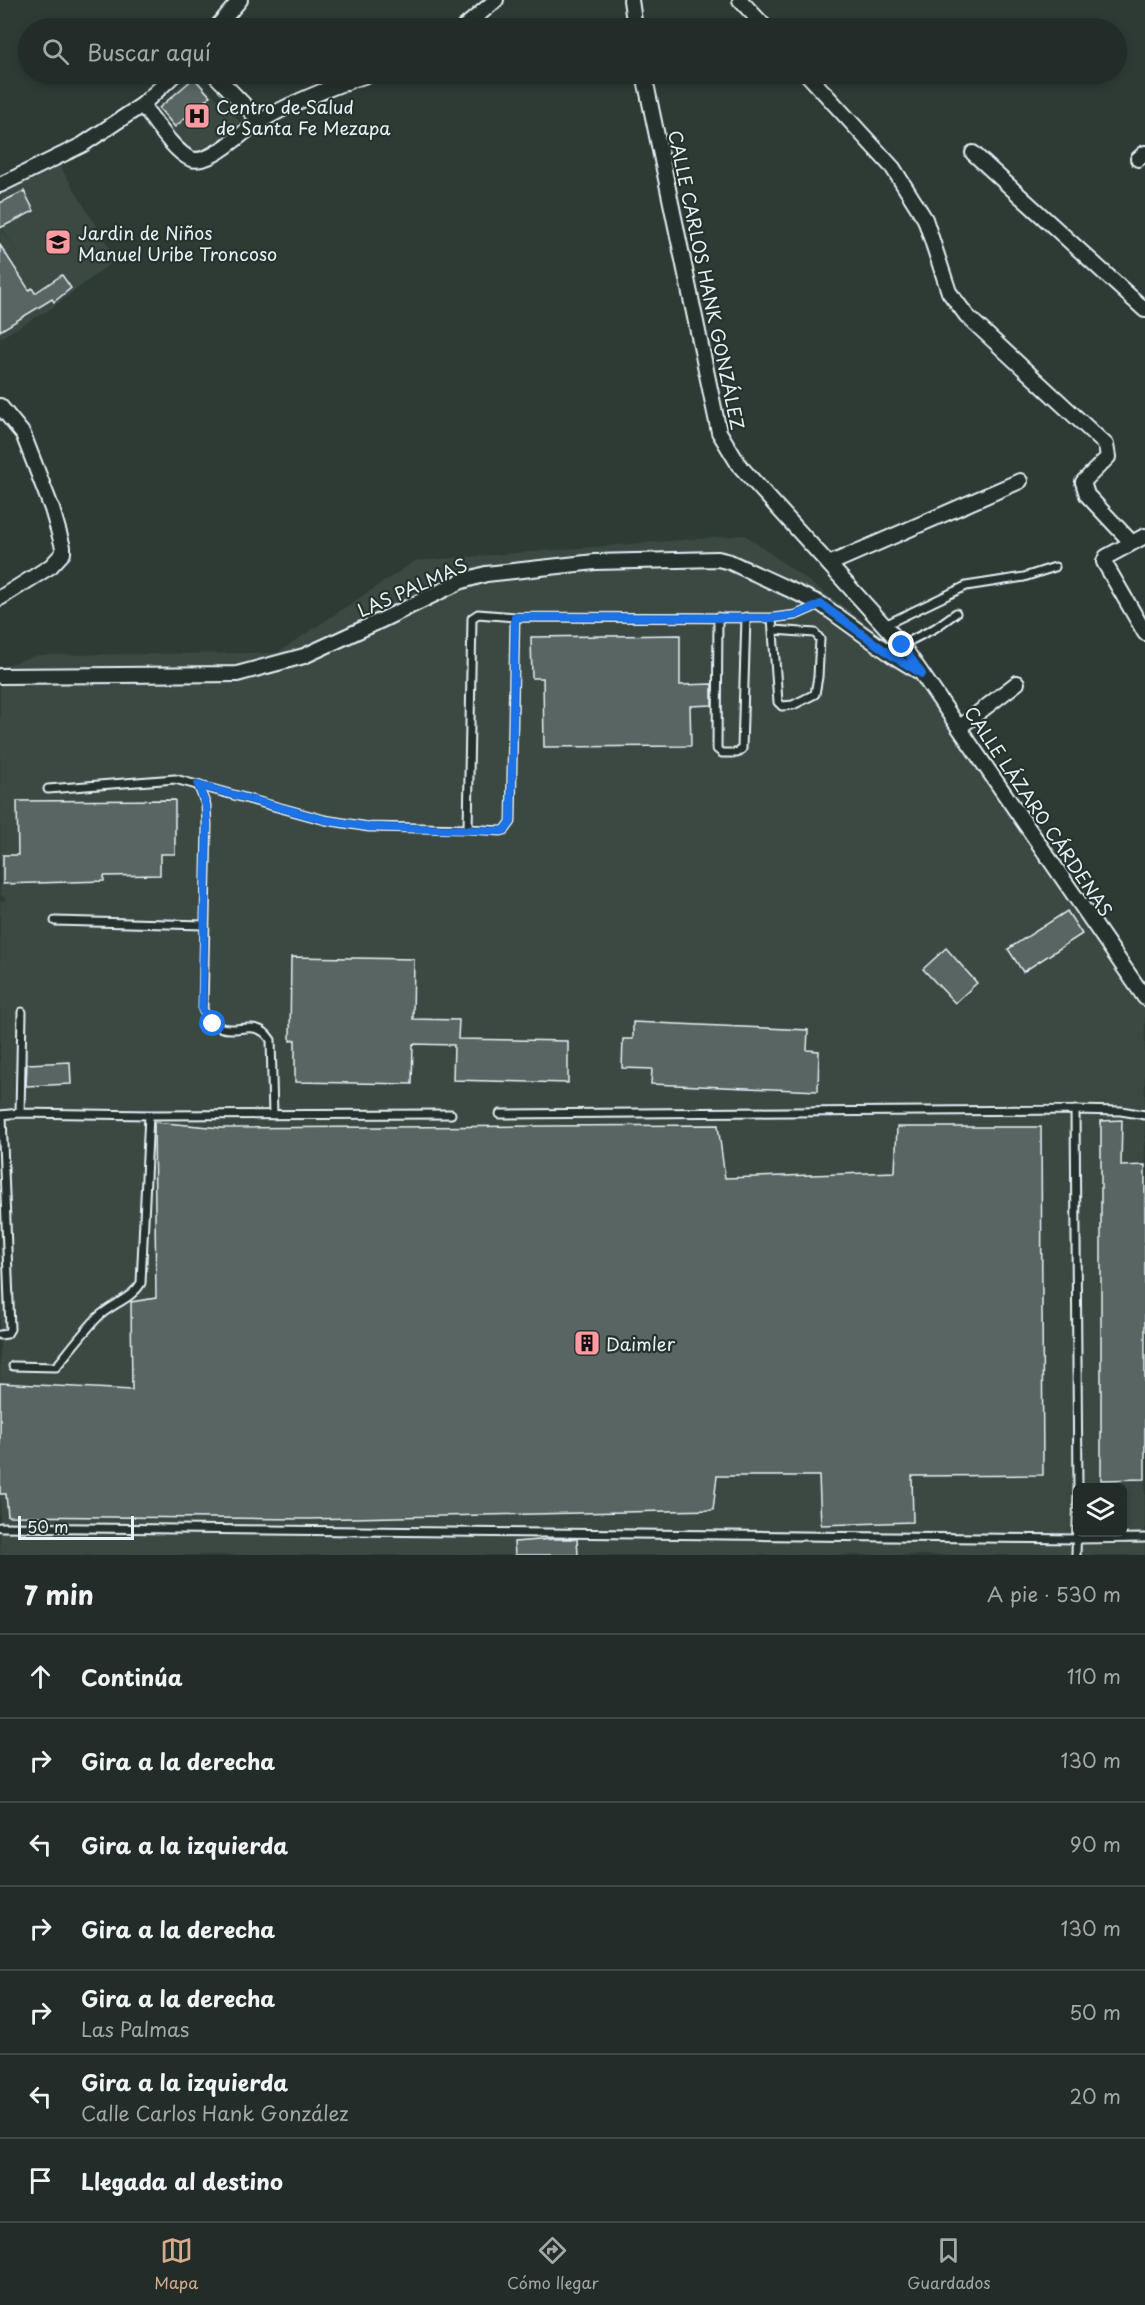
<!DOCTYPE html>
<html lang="es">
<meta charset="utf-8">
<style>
:root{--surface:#222c28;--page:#2e3834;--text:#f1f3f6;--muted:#a2a7a8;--line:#3f4845;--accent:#d6ab8b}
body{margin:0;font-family:"Playpen Sans",sans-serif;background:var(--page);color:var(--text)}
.controls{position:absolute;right:18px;bottom:18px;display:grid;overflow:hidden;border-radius:9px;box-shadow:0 3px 9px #0003}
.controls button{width:54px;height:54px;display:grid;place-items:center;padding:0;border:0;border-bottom:2px solid var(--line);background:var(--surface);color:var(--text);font:30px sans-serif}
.scale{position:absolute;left:18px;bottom:15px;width:116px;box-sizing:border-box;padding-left:6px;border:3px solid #e8f1f8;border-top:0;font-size:16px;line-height:21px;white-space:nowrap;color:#e8f1f8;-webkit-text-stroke:4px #26332d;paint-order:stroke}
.stop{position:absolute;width:18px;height:18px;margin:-14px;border:4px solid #1a73e8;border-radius:50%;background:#fff}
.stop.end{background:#1a73e8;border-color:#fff;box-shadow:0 2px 6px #0008}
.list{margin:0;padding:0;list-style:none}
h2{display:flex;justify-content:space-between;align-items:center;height:78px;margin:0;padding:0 24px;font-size:26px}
h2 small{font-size:20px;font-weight:400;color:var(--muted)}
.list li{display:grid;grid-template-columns:39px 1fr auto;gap:18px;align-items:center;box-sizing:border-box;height:84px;padding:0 24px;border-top:2px solid var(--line)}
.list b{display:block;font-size:22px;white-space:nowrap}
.list p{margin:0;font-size:20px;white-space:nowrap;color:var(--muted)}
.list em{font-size:20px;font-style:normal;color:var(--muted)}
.icon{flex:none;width:33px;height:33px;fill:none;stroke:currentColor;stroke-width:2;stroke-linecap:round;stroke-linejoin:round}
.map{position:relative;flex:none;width:1145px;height:1555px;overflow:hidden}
.search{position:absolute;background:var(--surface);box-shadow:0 3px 9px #0003;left:18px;right:18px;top:18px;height:66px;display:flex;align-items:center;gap:15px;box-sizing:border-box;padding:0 21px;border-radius:33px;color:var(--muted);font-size:22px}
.sheet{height:666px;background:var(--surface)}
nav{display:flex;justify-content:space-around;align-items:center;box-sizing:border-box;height:84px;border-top:2px solid var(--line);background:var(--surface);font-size:16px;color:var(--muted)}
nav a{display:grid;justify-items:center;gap:3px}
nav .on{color:var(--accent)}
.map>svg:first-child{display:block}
.built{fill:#3b4843;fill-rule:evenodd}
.building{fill:#596563;stroke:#e8f1f8;stroke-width:1.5}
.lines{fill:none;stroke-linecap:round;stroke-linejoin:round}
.lane-casing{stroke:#e8f1f8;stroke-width:11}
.street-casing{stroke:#e8f1f8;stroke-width:18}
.lane{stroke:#26332d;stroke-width:7}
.street{stroke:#26332d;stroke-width:14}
.route{stroke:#1a73e8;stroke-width:8}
.labels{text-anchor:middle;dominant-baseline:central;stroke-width:4.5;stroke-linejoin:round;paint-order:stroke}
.poi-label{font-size:18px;fill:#e8f1f8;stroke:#26332d;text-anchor:start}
.street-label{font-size:18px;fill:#e8f1f8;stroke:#26332d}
</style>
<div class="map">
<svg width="1145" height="1555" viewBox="0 0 1145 1555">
<rect width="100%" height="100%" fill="#2e3b35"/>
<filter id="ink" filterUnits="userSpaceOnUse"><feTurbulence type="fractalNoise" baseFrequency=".0167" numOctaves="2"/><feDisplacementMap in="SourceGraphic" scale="12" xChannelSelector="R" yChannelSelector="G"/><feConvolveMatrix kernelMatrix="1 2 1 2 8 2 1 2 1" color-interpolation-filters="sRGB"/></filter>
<g filter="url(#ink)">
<path class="built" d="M193,74L240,122L198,159L154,109Z
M60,166L116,259L52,308L0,338V227L18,253L0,225V195Z
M745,535L899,647L1145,1004V1555H0V901L7,900L0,894V667L38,655L277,653L415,561ZM1078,1488H1122V1532H1078Z"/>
<path class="building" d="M194,78L210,96L175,127L159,108Z
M24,191L34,211L0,228V203Z
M0,245L29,290L32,288L35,293L62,275L71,288L54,302L52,299L0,331Z
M680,635V685L712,684V705L690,706L691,746L544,747L543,678H532L531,637Z
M175,800V854H160V875L104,876V881L3,884V855H18L17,801Z
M1067,911L1082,934L1023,972L1008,949Z
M946,948L977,983L955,1003L923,969Z
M291,957L414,959L413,1019L459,1020L458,1039L568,1041V1083L453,1080L454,1045L413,1044L412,1084L295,1082V1040L290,1041Z
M633,1022L808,1030L807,1050L819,1051L818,1091L651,1084L652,1069L622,1068L623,1039H633Z
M70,1062L71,1084L26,1086L27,1064Z
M1122,1120L1121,1166L1145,1165V1479L1101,1480V1121Z
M154,1122L221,1128L718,1125L725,1178L895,1172L897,1127H1041L1043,1475L912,1476L913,1522L821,1525L819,1476H717L713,1510L309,1519L8,1516L6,1494H0V1383L132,1390L131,1302L156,1298Z
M553,1539H577L578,1555H515L514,1542Z"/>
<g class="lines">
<defs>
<path id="lane" d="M515,617L511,822L505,830L501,831L468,829L472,618L478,614L515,617L772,618L796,615L821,604
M718,617L717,749L722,753H737L742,749L746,617
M772,618L778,702L782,706L793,705L815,694L818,677L820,639L815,633L774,630
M885,625L966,586L1024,577L1055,567
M902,645L935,628L956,613
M198,785L206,805L207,825L203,1010C224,1050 252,1010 271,1040L273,1115
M48,789L175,779L325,820L369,827L468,829
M55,921L204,925
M1075,1110L1078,1488
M20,1113L149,1115L451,1114
M500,1114L1075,1110L1121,1111L1145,1115
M0,1115L20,1113L22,1012
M0,1335L7,1334L10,1329L2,1115
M13,1366L56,1367C69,1351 82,1334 96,1319C109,1305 132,1299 141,1283L149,1115
M0,1527L1077,1539L1145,1538
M1076,1555L1078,1489"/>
<path id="street" d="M631,0L635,28
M740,0L766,28
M216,28L240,0
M463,28L496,0
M214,74L260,121
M644,74L719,432L739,465L902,645L1145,998
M807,74L893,168L925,219L949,292L967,316L1106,445L1108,457L1083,482L1087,495L1132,543
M142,105C154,120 174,152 191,159C208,165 236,138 250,128C280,107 335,85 370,74
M973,153L1145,310
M1138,159L1145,153
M0,185L82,145L142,105L175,74
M0,406L23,434L52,509L63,547V553L51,566L0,598
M1145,536L1106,557L1104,562L1145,633
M829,564L1020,481
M0,676L237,674L304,656L384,619L462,581L486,574L595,562L718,559L730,562L821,604L892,655L918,671
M960,727L1017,683"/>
</defs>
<use href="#lane" class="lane-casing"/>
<use href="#street" class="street-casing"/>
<use href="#lane" class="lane"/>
<use href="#street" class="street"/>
</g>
</g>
<g class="lines" filter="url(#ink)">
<path class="route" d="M213,1024L202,1010L207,825L206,805L198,785L325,820L369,827L501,831L505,830L511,822L515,617L772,618L796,615L821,604L891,655L922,674L902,645"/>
</g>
<defs>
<symbol id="hospital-square" viewBox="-11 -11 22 22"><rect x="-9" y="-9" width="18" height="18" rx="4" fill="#ff9aa2" stroke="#26332d"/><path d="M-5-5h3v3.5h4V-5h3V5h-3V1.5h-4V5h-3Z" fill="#111"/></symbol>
<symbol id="school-square" viewBox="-11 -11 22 22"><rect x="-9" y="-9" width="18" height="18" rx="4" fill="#ff9aa2" stroke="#26332d"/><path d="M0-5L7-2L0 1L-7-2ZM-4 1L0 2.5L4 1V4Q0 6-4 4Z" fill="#111"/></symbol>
<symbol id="building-square" viewBox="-11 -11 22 22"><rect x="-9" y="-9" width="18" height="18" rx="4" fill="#ff9aa2" stroke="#26332d"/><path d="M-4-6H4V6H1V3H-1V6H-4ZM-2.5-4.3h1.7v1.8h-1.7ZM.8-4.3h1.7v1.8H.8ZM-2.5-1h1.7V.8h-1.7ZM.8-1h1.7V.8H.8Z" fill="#111"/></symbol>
</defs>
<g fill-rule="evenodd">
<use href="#hospital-square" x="182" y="101" width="30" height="30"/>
<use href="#school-square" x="43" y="227" width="30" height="30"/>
<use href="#building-square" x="572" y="1328" width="30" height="30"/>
</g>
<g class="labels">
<g class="poi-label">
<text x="216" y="106">Centro de Salud<tspan x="216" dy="21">de Santa Fe Mezapa</tspan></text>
<text x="78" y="232">Jardin de Niños<tspan x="78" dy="21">Manuel Uribe Troncoso</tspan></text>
<text x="606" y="1343">Daimler</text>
</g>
<g class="street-label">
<text transform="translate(707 280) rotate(78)">CALLE CARLOS HANK GONZÁLEZ</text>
<text transform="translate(412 587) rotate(-24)">LAS PALMAS</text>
<text transform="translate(1039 811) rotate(56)">CALLE LÁZARO CÁRDENAS</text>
</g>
</g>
</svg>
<div class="controls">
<button><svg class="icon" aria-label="layers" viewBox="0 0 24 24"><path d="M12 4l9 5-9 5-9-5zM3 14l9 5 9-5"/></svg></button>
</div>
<div class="scale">50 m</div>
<div class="stop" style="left:213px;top:1024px"></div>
<div class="stop end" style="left:902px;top:645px"></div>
<div class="search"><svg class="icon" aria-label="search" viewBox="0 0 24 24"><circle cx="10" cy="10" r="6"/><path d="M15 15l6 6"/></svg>Buscar aquí</div>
</div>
<section class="sheet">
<h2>7 min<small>A pie · 530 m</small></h2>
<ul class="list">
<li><svg class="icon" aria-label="ahead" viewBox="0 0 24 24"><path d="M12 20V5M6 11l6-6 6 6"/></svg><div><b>Continúa</b></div><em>110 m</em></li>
<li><svg class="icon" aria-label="right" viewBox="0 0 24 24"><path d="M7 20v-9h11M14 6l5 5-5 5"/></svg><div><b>Gira a la derecha</b></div><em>130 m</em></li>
<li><svg class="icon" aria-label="left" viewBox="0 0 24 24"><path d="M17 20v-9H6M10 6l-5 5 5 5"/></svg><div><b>Gira a la izquierda</b></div><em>90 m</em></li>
<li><svg class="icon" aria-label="right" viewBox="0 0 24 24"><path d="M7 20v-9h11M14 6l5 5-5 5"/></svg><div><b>Gira a la derecha</b></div><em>130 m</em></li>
<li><svg class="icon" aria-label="right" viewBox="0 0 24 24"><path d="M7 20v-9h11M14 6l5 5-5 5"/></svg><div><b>Gira a la derecha</b><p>Las Palmas</p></div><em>50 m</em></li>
<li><svg class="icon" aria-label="left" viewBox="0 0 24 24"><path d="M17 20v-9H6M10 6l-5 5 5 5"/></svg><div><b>Gira a la izquierda</b><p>Calle Carlos Hank González</p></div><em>20 m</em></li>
<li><svg class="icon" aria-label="arrive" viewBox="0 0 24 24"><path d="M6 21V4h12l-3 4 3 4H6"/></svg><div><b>Llegada al destino</b></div></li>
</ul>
</section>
<nav>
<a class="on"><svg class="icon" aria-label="map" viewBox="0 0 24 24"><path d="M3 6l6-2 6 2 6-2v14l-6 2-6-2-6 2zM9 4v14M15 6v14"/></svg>Mapa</a>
<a><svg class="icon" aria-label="directions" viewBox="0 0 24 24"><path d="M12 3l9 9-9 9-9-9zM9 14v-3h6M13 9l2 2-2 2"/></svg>Cómo llegar</a>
<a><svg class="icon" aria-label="saved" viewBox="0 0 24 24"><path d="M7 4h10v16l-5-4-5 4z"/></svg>Guardados</a>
</nav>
